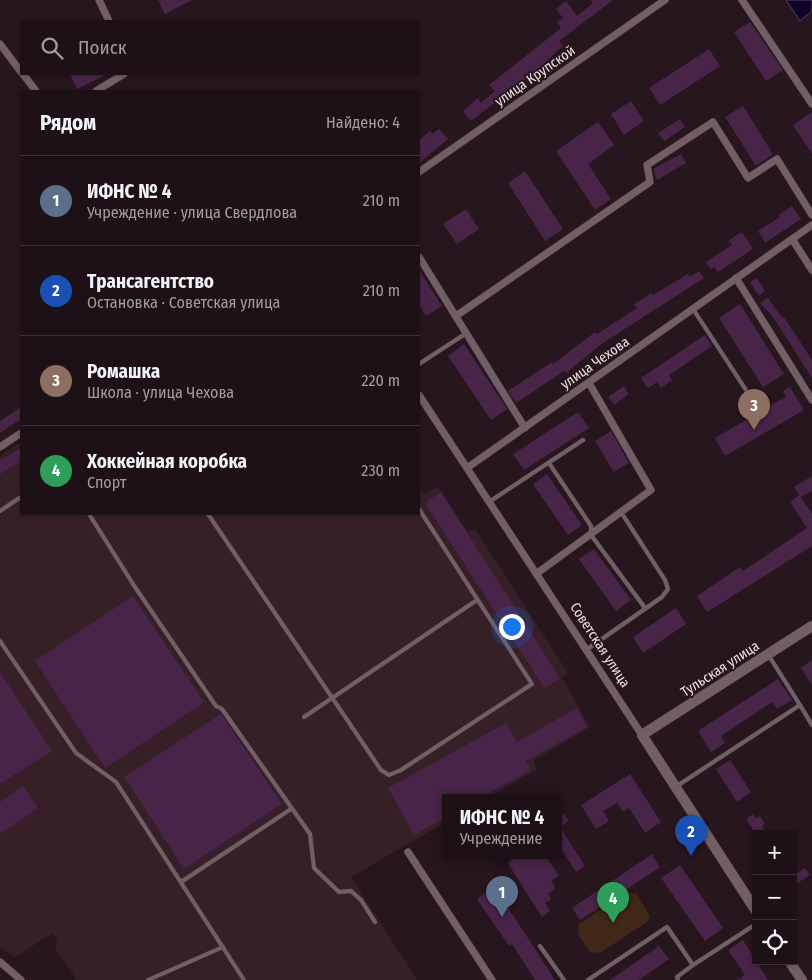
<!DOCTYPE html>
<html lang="ru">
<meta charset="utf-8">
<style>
:root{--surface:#1d1016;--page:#2a1e23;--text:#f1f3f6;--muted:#a09da1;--line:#3b3035;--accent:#54cade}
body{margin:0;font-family:"Fira Sans Condensed",sans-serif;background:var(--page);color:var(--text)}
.controls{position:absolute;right:15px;bottom:15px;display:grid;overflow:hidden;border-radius:0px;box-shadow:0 1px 4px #0004}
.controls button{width:45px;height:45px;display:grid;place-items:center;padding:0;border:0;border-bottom:1px solid var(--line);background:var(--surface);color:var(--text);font:25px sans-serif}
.you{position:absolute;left:511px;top:626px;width:18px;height:18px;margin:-12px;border:4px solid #fff;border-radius:50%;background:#1a73e8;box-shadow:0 0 0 8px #1a73e833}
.badge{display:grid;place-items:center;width:32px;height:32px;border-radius:50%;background:var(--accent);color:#fff;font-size:16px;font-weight:700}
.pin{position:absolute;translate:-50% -41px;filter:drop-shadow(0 1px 2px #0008)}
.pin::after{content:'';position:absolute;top:26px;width:18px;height:15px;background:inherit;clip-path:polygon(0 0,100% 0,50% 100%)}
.popup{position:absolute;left:442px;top:794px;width:120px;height:65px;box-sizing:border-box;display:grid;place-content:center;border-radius:0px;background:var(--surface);filter:drop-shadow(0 1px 4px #0005);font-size:16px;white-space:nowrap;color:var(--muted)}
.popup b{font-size:19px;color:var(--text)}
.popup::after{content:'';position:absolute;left:50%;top:100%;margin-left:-10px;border:10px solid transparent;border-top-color:var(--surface)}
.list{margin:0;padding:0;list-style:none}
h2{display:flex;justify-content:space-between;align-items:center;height:65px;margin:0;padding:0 20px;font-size:21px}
h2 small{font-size:16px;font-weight:400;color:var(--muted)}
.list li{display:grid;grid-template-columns:32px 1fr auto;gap:15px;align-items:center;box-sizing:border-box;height:90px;padding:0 20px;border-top:1px solid var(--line)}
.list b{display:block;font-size:19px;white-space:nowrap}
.list p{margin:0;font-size:16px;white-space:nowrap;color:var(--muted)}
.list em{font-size:16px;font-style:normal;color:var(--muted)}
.icon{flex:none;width:28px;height:28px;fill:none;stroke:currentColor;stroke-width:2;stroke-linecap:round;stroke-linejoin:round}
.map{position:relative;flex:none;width:812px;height:980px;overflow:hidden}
.search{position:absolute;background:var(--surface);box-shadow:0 1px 4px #0004;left:20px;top:20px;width:400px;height:55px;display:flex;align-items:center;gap:12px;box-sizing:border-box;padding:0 18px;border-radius:0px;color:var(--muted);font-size:19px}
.panel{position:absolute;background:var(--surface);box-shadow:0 1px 4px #0004;left:20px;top:90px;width:400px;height:425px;border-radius:0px}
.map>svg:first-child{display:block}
.built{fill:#371f28}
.green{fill:#402717}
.water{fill:#110228;stroke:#534560}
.building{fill:#482448}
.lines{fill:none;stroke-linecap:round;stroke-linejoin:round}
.lane-casing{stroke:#403438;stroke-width:5}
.street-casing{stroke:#403438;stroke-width:8}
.secondary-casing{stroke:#403438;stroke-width:11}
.lane{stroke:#735e65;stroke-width:4}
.street{stroke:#735e65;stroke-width:7}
.secondary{stroke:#735e65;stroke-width:10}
.labels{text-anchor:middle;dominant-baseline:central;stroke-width:4;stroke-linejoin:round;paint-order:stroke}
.street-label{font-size:14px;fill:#ece0e4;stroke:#27161d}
</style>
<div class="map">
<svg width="812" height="980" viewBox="0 0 812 980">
<rect width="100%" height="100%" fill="#27161d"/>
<path class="built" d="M21,442V514H419V485L425,495L438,486L467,532L475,529L568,673L562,678L590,727L533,761L537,769L487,798H446V822L351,877L417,980H77L55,948L57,939L53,933L15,957L0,947V456Z"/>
<path class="green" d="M627,892L637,894L650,917L647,922L600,953L590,952L578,934L579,924Z"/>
<path class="water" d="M786,0H812V11L800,21Z"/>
<path class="building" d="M158,0H192L165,14Z
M591,0H613L559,41L563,46L531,75L471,121L463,111L478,98L481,103L495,91L489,85L561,28L557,22L563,18L556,9L566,1L577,16L593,3Z
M750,22L783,70L766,81L734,32Z
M709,49L720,66L660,105L649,88Z
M70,74H108L77,89Z
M631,101L644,121L624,135L611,114Z
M743,106L773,154L756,166L725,117Z
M812,112V154L793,125Z
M680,119L685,127L664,141L658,133Z
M598,122L614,145L588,164L611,199L595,210L556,151Z
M439,129L448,139L419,163V140L430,131L432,134Z
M681,154L686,163L657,180L653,169Z
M525,171L563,229L545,241L508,183Z
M792,206L801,219L765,243L758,231L780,217L779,215Z
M466,209L479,229L457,244L443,224Z
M742,232L753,249L718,272L714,267L711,269L706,262L732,245L729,240Z
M419,270L442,306L426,316L419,304Z
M699,271L704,278L603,343L566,373L564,371L516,403L508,391L552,362L553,364L595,332L597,334L637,308L634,304L652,293L653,295L688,274L690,277Z
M757,278L765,291L759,296L750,282Z
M768,298L782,318L784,317L812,360V378L773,317L760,303Z
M740,304L784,374L763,387L719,318Z
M705,335L712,346L669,375L672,380L661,388L657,382L648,388L641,378Z
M464,344L507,409L491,420L448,356Z
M624,386L629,394L614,405L608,397Z
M790,387L804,410L725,456L715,438L760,412L757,406L766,401L769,406L786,397L783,391Z
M21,407V419L0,433V421Z
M578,412L589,428L524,470L513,454Z
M611,431L629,463L614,472L595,441Z
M21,448V461L0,474V461Z
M547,474L582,525L568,535L533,484Z
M812,476V491L801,497L812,514V546L707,612L697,596L740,567L743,571L807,528L790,502L799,495L794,487Z
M441,492L560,678L544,688L425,503Z
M594,549L631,600L616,611L579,559Z
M133,596L204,702L105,768L35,661Z
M676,608L686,624L643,653L633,637Z
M812,660V685L801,668Z
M0,672L52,751L0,784Z
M778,679L792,700L777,709L772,702L721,736L725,743L711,752L698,731Z
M577,708L587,727L526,761L531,770L480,798H446V817L414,835L388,788L506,723L517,742Z
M221,714L282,804L184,869L124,777Z
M730,760L751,792L737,802L716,769Z
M630,774L661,822L645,833L629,808L623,812L617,803L603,811L609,821L596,829L581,805Z
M23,786L38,808L0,834V802Z
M564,814L569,821L560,827L585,866L576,872L558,844V818Z
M753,814L756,818L760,816L765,824L762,826L767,834H756L746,819Z
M652,854L660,867L580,920L572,908Z
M503,856H546L559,876L551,881L556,888L548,894L551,899L545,903L550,911L542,917Z
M680,865L723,928L705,941L661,878Z
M805,868L810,875L793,886V875Z
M494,887L528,938L555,980H535L512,944L509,946L477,899Z
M743,940L756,961L768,980H737L745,975L728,950Z
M659,946L669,959L639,980H610Z"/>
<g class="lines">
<defs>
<path id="lane" d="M693,309L746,390
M419,364L465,334
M549,463L591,526V535L645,608
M489,502L583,440
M0,511L21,497
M89,514L133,584L216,706L222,709L310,834L314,868L339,892L351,891L361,900L375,922
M208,514L381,770L389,775L401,770L532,684L419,509
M0,641L76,753L116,782L244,980
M586,650L662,597L668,589L665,580L621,512
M800,705L812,725
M304,717L477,600
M677,786L800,705L769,656
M181,882L291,809
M540,946L564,980
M148,980L223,947
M588,980L667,927L693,965L756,924
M678,980L677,977L693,965"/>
<path id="street" d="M99,0L109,21
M742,0L812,104
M0,44L21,72
M23,74L36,91
M96,91L124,74
M419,172L665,0
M792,239L812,270
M419,257L525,428
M736,278L812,400
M456,316L650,182L647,165L713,122L748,178L777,159L812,215
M419,395L642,735
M0,447L21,433
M467,468L812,225
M536,574L651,490L589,383
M408,852L492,980
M0,962L21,980"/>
<path id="secondary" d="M756,911L642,735L812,626
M789,961L802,980"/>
</defs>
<use href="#lane" class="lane-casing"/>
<use href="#street" class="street-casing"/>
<use href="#secondary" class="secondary-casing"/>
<use href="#lane" class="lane"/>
<use href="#street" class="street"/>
<use href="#secondary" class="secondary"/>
</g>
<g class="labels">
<g class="street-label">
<text transform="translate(535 76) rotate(-35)">улица Крупской</text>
<text transform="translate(595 363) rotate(-35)">улица Чехова</text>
<text transform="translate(600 645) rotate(57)">Советская улица</text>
<text transform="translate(720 669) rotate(-33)">Тульская улица</text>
</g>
</g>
</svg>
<div class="controls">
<button>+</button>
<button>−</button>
<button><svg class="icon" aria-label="locate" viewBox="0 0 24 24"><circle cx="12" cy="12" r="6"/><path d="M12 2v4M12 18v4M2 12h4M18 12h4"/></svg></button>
</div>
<div class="you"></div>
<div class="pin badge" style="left:502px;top:917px;background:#5c6f8a">1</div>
<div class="popup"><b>ИФНС № 4</b>Учреждение</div>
<div class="pin badge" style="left:691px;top:856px;background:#1a4fb4">2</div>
<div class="pin badge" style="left:754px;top:430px;background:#8d6e63">3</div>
<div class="pin badge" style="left:613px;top:923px;background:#2e9e5b">4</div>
<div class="search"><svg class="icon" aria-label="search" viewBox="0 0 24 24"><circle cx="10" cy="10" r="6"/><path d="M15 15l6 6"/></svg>Поиск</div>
<section class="panel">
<h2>Рядом<small>Найдено: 4</small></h2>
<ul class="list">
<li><span class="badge" style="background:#5c6f8a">1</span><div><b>ИФНС № 4</b><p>Учреждение · улица Свердлова</p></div><em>210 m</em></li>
<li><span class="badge" style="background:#1a4fb4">2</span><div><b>Трансагентство</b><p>Остановка · Советская улица</p></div><em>210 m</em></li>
<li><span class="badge" style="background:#8d6e63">3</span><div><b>Ромашка</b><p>Школа · улица Чехова</p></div><em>220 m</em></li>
<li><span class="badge" style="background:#2e9e5b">4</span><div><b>Хоккейная коробка</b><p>Спорт</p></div><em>230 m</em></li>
</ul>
</section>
</div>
